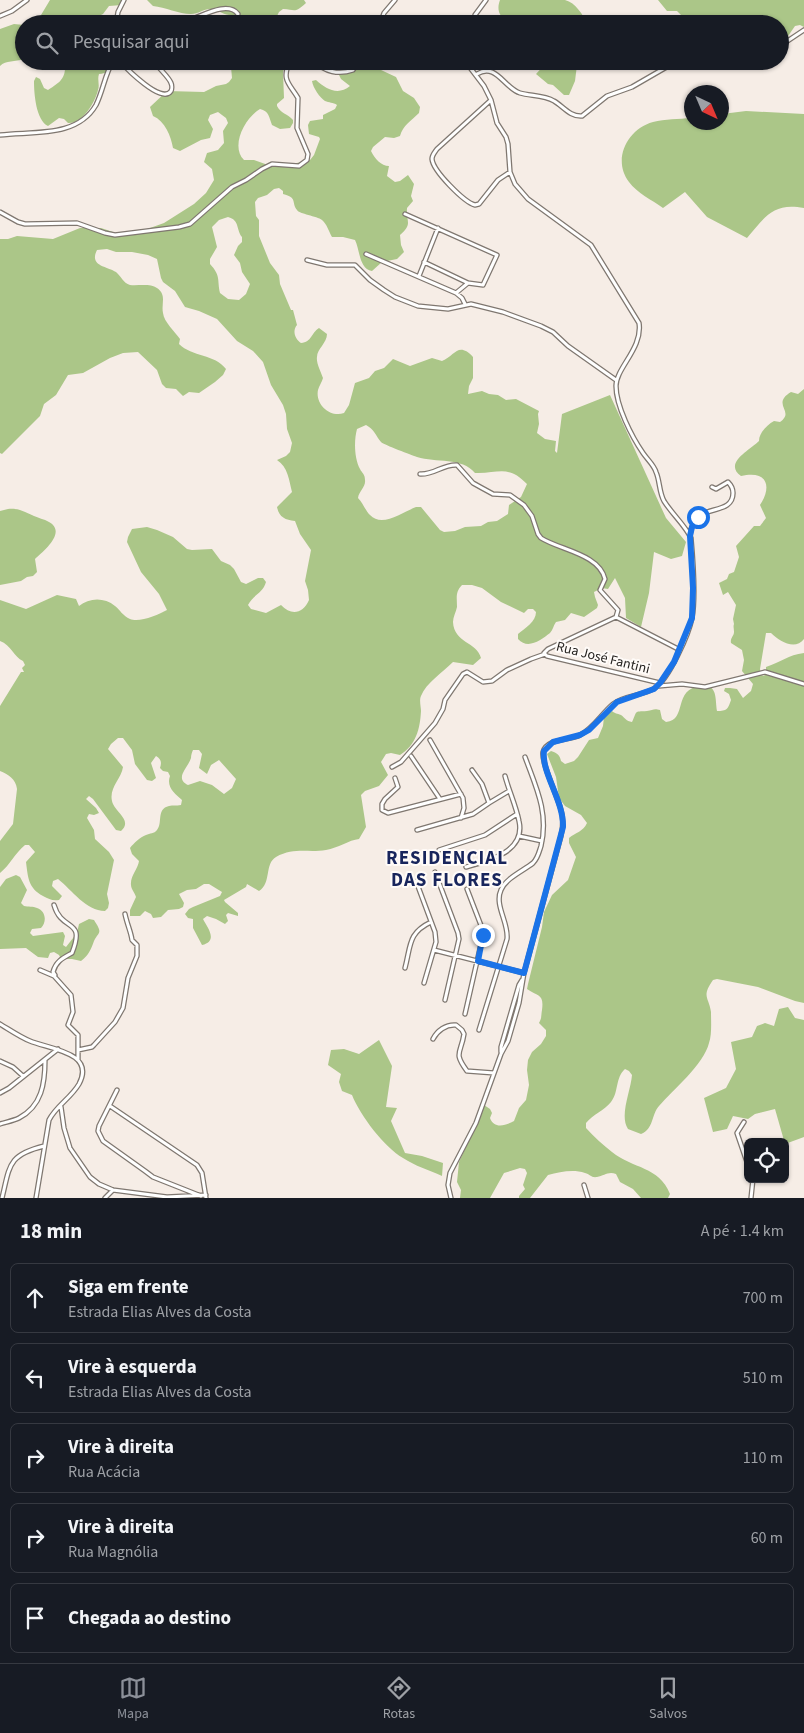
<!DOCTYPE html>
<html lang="pt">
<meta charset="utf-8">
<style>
:root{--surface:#171b24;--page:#20242c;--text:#f1f3f6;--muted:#9ea1a6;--line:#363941;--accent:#8c9099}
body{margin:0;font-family:"Source Sans 3",sans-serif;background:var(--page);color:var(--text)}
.controls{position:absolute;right:15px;bottom:15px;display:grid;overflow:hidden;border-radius:8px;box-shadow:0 1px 4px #0004}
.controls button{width:45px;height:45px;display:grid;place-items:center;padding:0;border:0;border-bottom:1px solid var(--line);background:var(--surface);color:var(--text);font:25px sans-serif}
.compass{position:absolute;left:684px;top:85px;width:45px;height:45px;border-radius:50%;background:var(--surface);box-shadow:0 1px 4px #0004;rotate:136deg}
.stop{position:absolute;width:15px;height:15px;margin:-11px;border:4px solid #1a73e8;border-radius:50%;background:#fff}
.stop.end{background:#1a73e8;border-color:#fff;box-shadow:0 1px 5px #0008}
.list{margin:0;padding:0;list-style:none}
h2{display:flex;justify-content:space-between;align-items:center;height:65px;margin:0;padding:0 20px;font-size:21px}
h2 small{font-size:16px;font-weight:400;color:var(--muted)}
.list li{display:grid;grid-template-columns:32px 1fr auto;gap:15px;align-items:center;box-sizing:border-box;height:70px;margin:0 10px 10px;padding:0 10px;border:1px solid var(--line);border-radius:8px}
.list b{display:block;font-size:19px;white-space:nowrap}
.list p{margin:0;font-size:16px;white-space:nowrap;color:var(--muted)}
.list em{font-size:16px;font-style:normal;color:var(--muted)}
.icon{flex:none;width:28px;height:28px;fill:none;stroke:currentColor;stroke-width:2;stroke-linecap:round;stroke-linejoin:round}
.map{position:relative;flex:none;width:804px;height:1198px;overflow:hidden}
.search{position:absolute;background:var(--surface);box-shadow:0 1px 4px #0004;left:15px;right:15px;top:15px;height:55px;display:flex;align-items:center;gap:12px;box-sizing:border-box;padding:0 18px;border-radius:28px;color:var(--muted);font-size:19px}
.sheet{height:465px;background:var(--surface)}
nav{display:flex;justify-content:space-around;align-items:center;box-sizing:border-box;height:70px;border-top:1px solid var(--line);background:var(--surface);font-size:14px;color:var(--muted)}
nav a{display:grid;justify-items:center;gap:2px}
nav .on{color:var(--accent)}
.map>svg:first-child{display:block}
.forest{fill:#abc688;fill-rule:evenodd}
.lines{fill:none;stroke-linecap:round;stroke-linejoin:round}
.minor-casing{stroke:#7f7770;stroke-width:5.5}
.minor{stroke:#fff;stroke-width:3}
.route{stroke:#1a73e8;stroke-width:6}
.labels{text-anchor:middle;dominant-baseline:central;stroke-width:4;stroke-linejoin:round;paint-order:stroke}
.street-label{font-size:14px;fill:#221f1c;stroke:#fffbf8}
.district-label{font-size:19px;font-weight:bold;letter-spacing:1px;fill:#18255c;stroke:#fffbf8}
</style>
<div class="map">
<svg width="804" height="1198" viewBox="0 0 804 1198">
<rect width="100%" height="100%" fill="#f6ede6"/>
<path class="forest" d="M50,0H126L122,5L109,6L103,14L99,16L98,24H27L41,15Z
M147,0H304L306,3C295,13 296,10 283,9L279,12L277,16L281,24H231L229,15C222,14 217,9 210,9C204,9 198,14 191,14C179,14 165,7 153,6Z
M500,0H565C576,3 582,14 588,24C571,24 518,27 506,20C498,15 497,8 500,0Z
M658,0H804V27L800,25L795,26L784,42L780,43V24H681V15L677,11H667Z
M14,24L24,25V59C15,62 6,60 0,66V29Z
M65,61H112C113,70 107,73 99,74C97,80 100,85 98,90C95,103 82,124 68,123L64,119L59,118L48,126C36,120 34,94 34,81L36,77L40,79L44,88L48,90C62,81 66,78 65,61Z
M230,61H286L283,72L284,98L277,104V106C280,113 288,114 293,120V123L290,128L280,129L272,125C269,117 269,111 260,109C245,118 230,146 244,160H254L268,165L274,162L288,165L310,160L314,155L320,139L319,137L309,134L308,125L310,121L323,119V115L335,109L337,105C333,102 329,103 325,101C320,98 313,88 312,81L316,80C326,89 338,96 350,86L341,79L337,71L323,61H370L381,70L396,77L403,91L414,98L420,107L419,113C411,121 403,125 400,136L394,138L385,137L373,147L371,151C375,159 381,166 389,166L387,176L395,182L400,181L408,175L414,184L411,196L413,201L407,208C406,223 413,223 400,235L401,245L404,252L397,259L382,262L372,271C359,269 360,250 355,240L343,237H332C329,232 327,224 322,220C317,216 299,214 297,210C291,202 298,198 283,194V191L279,188L274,189L267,195L258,198L255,202L256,216L259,220V236L270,263L279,275L280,284L291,310H293L297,325C292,331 295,339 301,343C312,342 311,333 319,328L327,334C327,343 317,349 317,357C316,363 321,372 323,378C322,382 319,386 318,390C315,404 330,418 344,413L349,405L355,383L369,378L375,371L384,368L393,359L410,366L432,358L442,361C455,356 458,341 473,357V378L469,386L468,394L482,391L489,394L498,395L506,400L516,399L539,411L538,414L539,424L537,433L545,439L556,441L555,451L557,453L562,414L610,395L666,518L686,542L682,556L671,559L654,552L649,593L641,627L626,618L625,598L615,578L608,589L602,588L594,592L595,597L598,605L597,608L584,617L571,613L565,620L556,622C553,626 553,630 550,633C541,640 528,650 518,639V634C525,628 536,622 536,612L533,609H528L524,613L501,602L482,588L472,585H462C455,592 457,598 457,607C456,612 453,617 453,622C454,643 477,642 481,658L473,665L453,662C443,672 426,683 421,696C419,700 421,707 421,711C420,729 416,745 400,755L391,753L386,754L381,762L388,775L379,786L365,791L361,795L366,827L359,839C349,840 338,848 326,850C308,853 294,847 276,857C264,864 272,883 259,891L247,884L246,887L224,900L225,902L238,913V916L228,913L226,915L228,921L225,924L216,919L207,916L203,919C207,927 219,941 202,945L193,928V919L188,918L185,914L189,909L193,907L220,896L222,892L209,884H204L196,889L187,890L179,894L184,903L183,907L179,909L168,910L161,917L153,918L151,914L145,911L140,916H130V910L136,897C135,893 131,889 131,885C130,876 138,869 139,861L132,854L130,848C134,843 140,837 146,835C150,833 154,834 157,830C163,823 156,809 169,806C173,805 176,806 181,805L182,800C175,794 166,787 170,776L168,772L163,771L160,768C162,762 161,759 156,756L151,763L156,778L152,781L147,780L135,764L132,750L123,738H118L111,744L108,749L123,767C121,780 107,789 113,804C118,814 132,821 121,831L116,830L93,799L89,796L86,799L96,808L99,813L94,815L89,814L87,818L94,830L95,839L109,852L114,860L107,894L109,903L108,908L105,911C86,911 72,890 58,879L53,881L52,886L62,896L59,900C52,901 49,899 43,896C28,888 28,877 26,862L35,852L29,845H25C15,853 10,865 0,873V841L13,824L17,789C16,779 8,774 0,771V706L21,672H24L22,668L25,665L23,661C14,657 11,645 0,641V600L26,609L57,595L76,599L79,606C89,598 104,597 115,606C120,610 123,616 130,619C139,623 158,615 167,610L159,594L141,572L127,542L128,537L132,529L147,527L157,530L173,537L187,549L192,550L212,549L221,561L230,565L234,569L241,582L246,584L258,578H263L266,582C263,593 253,595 248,605L251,609L266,613L281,605C291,616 303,614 309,600L308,590L305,581L311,550L300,534L295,521C285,520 279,517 277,507L292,492C289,480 288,467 277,460L286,456L290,452L292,443L287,429L286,414L283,405L271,385L263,362L253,351L237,341L217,319L199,311L185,307L175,291L163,282L161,278L157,259L148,255L132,252H116L107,249L97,250C89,266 106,266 116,272C121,276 123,283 130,285C138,286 150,283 157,288C167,295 161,303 163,313C164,322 175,332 180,339L179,344C192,357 215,354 226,369L223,375L215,382L199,393L189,392L183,396L176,389L166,388L162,384L157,370L138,352L123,353L110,358L83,373L68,375L56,395L44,404L40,416L2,454L0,453V239H8L17,236L53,239L80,228H101L116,233L131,234L150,228L164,223L194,204L206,193L214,180L212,169L204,162L207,153L218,150L224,143L223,131L228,123L226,118L218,112L210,115L208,120L213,129L210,138L201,140L180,151L173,148C171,136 165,121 153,116L150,107L167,91L204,92L216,86L226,84L229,82L232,78L231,67L228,64ZM228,217C240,220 236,230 242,237V242L238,246L234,255L240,263L242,272L250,284L246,294L239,300L228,299L220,293C217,279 221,276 210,264V259L217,247L212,227L219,220ZM366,425C374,429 376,436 381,442C384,445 412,455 417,457C436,463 462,457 475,473C498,474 508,464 527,484L521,497L509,505L508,514L497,521L488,522L481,526L465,527L455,531L444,532L440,530L421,507H416C403,512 382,528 370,515C365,510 363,503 358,498C359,491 366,487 365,480C365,474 362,473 360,469C354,458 354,440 357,429ZM193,750H199L202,754L199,768L207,774L211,765L219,760L236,779L232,788L224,794L212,785L200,781L188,785C174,778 188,768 191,758C191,755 192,752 193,750Z
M548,61H580L577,65L575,81L569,95H564L553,85L548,84L536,74Z
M746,111L804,114V208C773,202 765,217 747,238L707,217L685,192L663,208C652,200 637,193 629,182C612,160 627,129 653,122C665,119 679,119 691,118L692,122H722V114Z
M804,389V639C795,651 779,641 771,633H766L760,669L761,675L764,676L766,672V667C781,662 788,655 804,653V1003L795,1001L758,987L717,979L713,980C701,997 709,997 711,1012C711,1021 712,1035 709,1043C704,1064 673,1090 659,1106C651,1115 654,1129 641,1134L628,1129C619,1116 631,1090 632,1075L629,1071L625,1069C615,1078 619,1092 611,1102C604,1111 593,1114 586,1123V1128C594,1137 603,1145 612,1152C633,1169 659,1166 670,1194L668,1198H641L633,1189L620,1182L616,1174C608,1171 604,1176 597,1177C591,1178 590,1174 585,1173C573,1169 560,1172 548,1175L530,1198H519V1196L525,1189L523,1185L527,1173L525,1169L520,1168L504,1173L490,1198H460L461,1190L457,1182L459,1162L475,1127L484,1105L490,1109L492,1113L490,1118C494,1129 505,1126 514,1121L519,1108L526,1100L529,1085L527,1070L528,1060L532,1052L541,1044L546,1036V1030L539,1023C542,1018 541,1015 542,1010C544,994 539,997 527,989L528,984L542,927L544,912L552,895L568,880L576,857L569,843V838C576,832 583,832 587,823L581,815L565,806L559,798L556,777L547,754L551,751C557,753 560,755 561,761L565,764L574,761L578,757L589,740L598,738L603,726L604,717L612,711C615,714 617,713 621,715C625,718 626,721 632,722C638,710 633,712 647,711C653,710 654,708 660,710L662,719L666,722C688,720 672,689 701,686C718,684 715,699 717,711C727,711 728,709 731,700L729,694L724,691L725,688H730L737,689L743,698L751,691L753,684L742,671L744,660L742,650L731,643C730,638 734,636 734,632C734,628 733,627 734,624L733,619L736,605L728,592L723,595L719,583L727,579L729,574L734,572L739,557L736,546L754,526H760L766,518L760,505C773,485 766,470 741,476C723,463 750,450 759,441C759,433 767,425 774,421L780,422C793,413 778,407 784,398C786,395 788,394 791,392L798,394Z
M8,509C19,508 24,512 34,516C38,518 44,519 49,522C67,532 44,551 35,559L37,572L33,576L27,577L21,581L0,585V511Z
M16,875L20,877L27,890L21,903L24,906C28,907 33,906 37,908C46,911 47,922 41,928L32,929L30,933L33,936L63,932L65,936L63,945L66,947L77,933L79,924L89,919L94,920C103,934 99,931 94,941C91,949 89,955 81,961L72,959H61L59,955L54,952L50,953L48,958L38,957L26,948L0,949V887L6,879Z
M788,1007L795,1018L804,1020V1137L785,1144L775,1109L755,1114L748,1119L733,1116L727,1129L713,1132L704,1098L726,1088L736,1069L731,1042L752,1037L757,1026L765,1023L774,1026L779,1009Z
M379,1040L392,1066L386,1107L397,1108L391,1121L405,1153L422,1156L443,1163L442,1176C429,1170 415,1166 403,1158C384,1147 360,1115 352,1095L342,1091L339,1082L341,1074L328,1065L331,1050L344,1049L359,1054Z"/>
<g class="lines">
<defs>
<path id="minor" d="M0,16L12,11L27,0
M116,24L118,12L124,0
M163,24C172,20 182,21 192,19C204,15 228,1 238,14L237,18L224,24
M380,24L384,13L395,0
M472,24L475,15L486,0
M780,46L804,30
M120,61C126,68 162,105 171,91C172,89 172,85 171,83C169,77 158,68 154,61
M315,61C324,72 339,75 353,70L359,61
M477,74C496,62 504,88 520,93C530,96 544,95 554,101C563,106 570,117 582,116L607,96L632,87L677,61
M491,100L437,149C435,152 432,155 432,159C433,171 464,202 475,205L479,204L498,180L510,172
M0,135C33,131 77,138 96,105C103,91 105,74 113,61
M0,212L18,222L25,224L77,223L105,233L115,235L179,227L190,224L232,187L246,180L262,169L272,164L299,166L307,160L308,154L297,128L298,98C289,83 281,80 290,61
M405,214L497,255L483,285L468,283L456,293
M366,254L456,293L462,298L465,304
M307,260L327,265H355L370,280L384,290L395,297L418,306L448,309L471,304L503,312L541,326L553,332L568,346L616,380
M424,262L468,283
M419,276L438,228
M420,474C434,475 443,464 457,465L473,483L482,488L493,494L510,495L524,505L532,516L538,534L541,538C560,550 599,554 605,579L600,590L618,610L616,617
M690,535C691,528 693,521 698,517C709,507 733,512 733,493C733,489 731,485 728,482L716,489L712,487
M616,617L548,649L544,653L547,656L660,683
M616,617L680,650
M659,686L682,684L705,687L765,672L804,684
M430,740L463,798L464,808L461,818
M411,756L440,799
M392,767L401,762L435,723L443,709L445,700L463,674L467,672L483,682L492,681L507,670L531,659L545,654
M472,770L482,784L489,803
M395,778L398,787L385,799L382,804V810L388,813L461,794
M417,830L473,814L489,803L509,791
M519,836L542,841
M439,850L485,835L517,814
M466,867C488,861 526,852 519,821C516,806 509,791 505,776
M435,872L458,933L459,939L445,1000
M416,881L435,932L436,942L424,983
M54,905C62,933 86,917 72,953C63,958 56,961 53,972L55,975
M434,950L524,973
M405,968C411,945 408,933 431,922
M40,970L54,976L71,995L73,1012L68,1025L78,1035V1060
M465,1014L483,935L482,928L467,889
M0,1024C10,1030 20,1037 30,1041C49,1049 96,1052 79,1084C71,1098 56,1106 49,1120L36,1198
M479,1030L507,939C509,923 494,905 501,890C506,878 523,871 533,863C538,858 539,852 541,846C549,813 536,787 525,757
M433,1039C437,1031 446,1024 456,1025L462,1030L464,1034C461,1054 453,1052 467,1071L494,1073
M78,1050L92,1047L94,1045L115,1022L123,1008L128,978L137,956V945L132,940C131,932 127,924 125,914
M501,1052V1047L519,985L522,980
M0,1061L13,1067L23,1076
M117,1090L99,1126L98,1131L103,1141L145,1171L153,1177L201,1196
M0,1093L9,1088L58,1049
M110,1106L197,1165L202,1173L206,1198
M61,1107L64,1128L70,1148L90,1177L99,1184L113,1190L167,1197L206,1195
M744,1122L737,1133L748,1165
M0,1124C6,1122 13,1121 19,1118C42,1106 45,1083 45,1060
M584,1185L588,1198
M2,1198C10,1165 8,1155 44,1146
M105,1198L113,1190
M451,1198L448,1185L450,1173L476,1123L501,1054L508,1041L519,1003L524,973L561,836C563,827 564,819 561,810C558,797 541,763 543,752C547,738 569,741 580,735C594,728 601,714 613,704C624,695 643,696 655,688C669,679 689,634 692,618C696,597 693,560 691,538C685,525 672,514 664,501C659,492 660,481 656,472C654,465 647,459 643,453C632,437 616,406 616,386C616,368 643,348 639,323L591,245L528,199L515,184L510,172L508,144L506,137L497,123L491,100L484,86L465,61
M751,1198L753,1179"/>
</defs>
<use href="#minor" class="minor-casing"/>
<use href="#minor" class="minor"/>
</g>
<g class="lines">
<path class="route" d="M483,935L478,961L524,973L563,827C564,801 541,772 544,751L553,742L580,735L589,730L617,702L654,689L660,683L674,662L692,618L693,588L690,536L692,527L698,517"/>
</g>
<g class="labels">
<g class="street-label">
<text transform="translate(603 658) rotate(14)">Rua José Fantini</text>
</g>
<g class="district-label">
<text x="447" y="858">RESIDENCIAL<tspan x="447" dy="22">DAS FLORES</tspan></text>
</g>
</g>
</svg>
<div class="controls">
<button><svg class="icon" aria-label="locate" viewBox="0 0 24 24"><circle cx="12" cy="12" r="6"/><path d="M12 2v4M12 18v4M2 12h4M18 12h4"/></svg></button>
</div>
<svg class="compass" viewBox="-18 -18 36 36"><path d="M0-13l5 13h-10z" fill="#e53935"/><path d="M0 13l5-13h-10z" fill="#9ea1a6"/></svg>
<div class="stop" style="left:698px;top:517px"></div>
<div class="stop end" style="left:483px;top:935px"></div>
<div class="search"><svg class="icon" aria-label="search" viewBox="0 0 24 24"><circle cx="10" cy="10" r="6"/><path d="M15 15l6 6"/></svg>Pesquisar aqui</div>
</div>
<section class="sheet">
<h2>18 min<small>A pé · 1.4 km</small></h2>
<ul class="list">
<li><svg class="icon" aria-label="ahead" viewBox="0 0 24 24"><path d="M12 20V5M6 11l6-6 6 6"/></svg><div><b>Siga em frente</b><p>Estrada Elias Alves da Costa</p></div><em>700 m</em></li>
<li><svg class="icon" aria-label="left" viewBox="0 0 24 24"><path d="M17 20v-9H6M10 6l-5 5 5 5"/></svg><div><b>Vire à esquerda</b><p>Estrada Elias Alves da Costa</p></div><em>510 m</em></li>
<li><svg class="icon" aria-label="right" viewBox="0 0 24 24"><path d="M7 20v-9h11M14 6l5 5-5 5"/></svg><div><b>Vire à direita</b><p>Rua Acácia</p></div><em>110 m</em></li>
<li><svg class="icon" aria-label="right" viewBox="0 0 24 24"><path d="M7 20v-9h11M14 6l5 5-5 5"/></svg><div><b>Vire à direita</b><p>Rua Magnólia</p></div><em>60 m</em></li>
<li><svg class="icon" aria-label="arrive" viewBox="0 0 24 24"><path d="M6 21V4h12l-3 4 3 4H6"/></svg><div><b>Chegada ao destino</b></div></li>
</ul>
</section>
<nav>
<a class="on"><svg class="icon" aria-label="map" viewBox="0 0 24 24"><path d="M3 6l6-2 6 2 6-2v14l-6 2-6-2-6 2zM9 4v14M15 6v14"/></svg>Mapa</a>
<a><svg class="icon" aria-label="directions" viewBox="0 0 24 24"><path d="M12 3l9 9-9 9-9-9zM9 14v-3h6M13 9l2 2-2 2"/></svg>Rotas</a>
<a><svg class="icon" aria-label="saved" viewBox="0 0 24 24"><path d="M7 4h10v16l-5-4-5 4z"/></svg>Salvos</a>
</nav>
